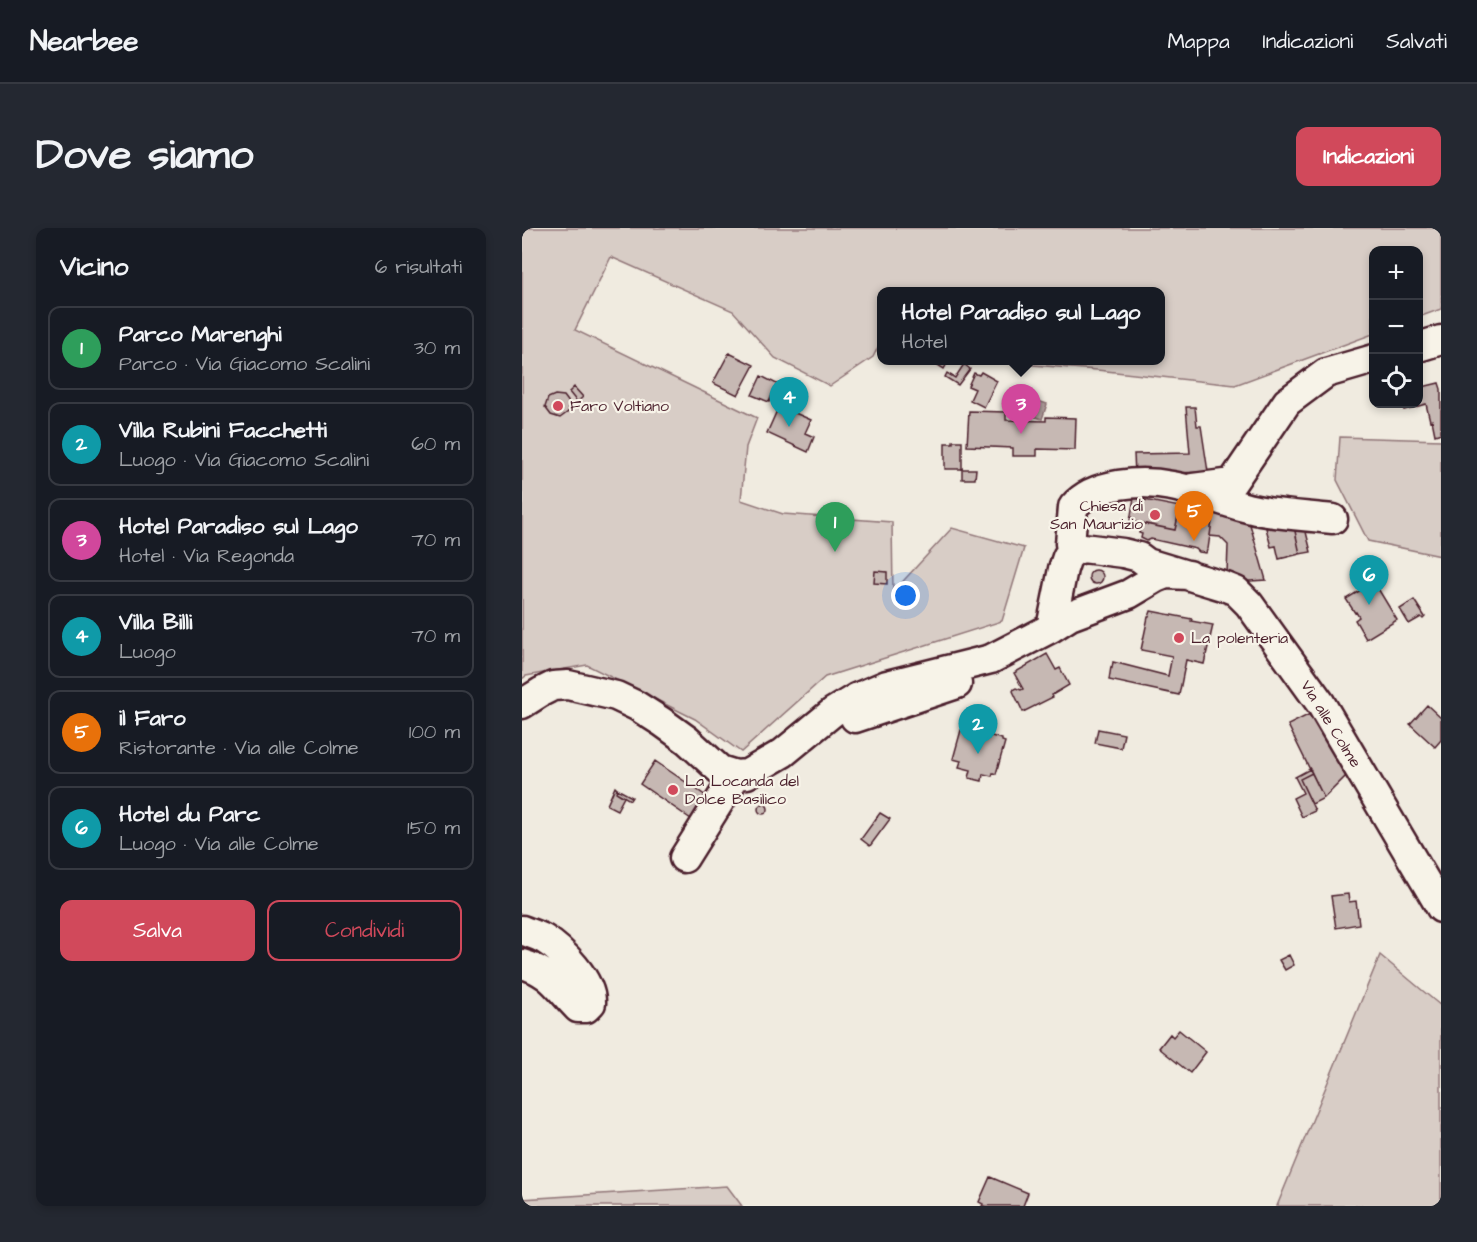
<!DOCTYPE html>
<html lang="it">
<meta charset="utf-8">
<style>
:root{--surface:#171b24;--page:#242831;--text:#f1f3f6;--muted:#9ea1a6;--line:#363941;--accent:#d1495b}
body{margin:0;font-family:"Architects Daughter",sans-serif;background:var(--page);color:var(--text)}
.controls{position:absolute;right:18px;top:18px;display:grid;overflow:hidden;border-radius:12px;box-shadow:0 3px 9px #0003}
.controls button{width:54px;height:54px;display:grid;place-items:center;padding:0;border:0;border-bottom:2px solid var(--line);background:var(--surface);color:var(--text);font:30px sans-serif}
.you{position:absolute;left:384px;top:368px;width:21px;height:21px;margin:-15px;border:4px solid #fff;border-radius:50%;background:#1a73e8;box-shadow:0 0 0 9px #1a73e833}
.badge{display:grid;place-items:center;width:39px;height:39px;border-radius:50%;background:var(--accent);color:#fff;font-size:20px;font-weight:700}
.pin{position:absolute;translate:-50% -50px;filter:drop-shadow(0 2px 3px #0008)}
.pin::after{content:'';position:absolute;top:32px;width:21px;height:18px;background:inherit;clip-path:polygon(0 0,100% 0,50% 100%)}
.popup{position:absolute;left:355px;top:59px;width:288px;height:78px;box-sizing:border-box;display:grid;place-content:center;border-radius:12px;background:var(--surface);filter:drop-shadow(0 2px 4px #0005);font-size:20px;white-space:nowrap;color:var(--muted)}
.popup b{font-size:22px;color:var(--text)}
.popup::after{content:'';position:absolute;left:50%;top:100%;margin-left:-12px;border:12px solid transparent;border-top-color:var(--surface)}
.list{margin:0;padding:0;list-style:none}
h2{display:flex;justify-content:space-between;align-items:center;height:78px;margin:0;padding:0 24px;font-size:26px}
h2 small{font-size:20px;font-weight:400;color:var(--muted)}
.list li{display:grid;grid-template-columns:39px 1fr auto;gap:18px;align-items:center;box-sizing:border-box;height:84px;margin:0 12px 12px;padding:0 12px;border:2px solid var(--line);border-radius:12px}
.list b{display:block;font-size:22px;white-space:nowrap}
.list p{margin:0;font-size:20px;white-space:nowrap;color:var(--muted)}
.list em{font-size:20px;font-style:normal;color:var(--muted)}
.actions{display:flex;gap:12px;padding:18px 24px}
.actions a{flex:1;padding:14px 0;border:2px solid var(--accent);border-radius:12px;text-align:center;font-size:21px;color:var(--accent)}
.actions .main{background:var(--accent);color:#fff}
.icon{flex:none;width:33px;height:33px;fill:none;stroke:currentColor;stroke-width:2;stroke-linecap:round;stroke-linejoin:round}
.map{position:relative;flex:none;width:919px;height:978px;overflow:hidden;border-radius:12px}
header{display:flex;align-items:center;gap:36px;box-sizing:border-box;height:84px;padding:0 30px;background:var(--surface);border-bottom:2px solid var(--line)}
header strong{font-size:28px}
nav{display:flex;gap:33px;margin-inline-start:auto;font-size:21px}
.intro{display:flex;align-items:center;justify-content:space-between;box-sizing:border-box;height:144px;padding:0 36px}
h1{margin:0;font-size:42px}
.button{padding:15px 27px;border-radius:12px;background:var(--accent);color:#fff;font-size:21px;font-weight:700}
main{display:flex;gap:36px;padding:0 36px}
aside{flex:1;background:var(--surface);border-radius:12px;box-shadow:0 3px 9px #0003}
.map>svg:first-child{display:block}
.green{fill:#d8cdc6;stroke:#917678;stroke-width:1.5}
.water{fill:#b7a4a2;stroke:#8b6f72;stroke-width:1.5}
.building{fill:#c6b8b3;stroke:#4a1f2b;stroke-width:1.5}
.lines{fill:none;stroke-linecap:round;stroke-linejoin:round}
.minor-casing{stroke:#4a1f2b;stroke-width:33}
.minor{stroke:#f7f3e8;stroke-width:28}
.poi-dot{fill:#d1495b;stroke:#f7f3e8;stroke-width:2}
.labels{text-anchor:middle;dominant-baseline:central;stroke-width:4.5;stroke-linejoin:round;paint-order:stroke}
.poi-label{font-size:16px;fill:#4a1f2b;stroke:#f7f3e8;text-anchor:start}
.street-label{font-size:16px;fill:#4a1f2b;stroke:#f7f3e8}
</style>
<header>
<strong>Nearbee</strong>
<nav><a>Mappa</a><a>Indicazioni</a><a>Salvati</a></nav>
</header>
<div class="intro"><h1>Dove siamo</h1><a class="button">Indicazioni</a></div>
<main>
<aside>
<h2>Vicino<small>6 risultati</small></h2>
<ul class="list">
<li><span class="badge" style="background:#2e9e5b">1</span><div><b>Parco Marenghi</b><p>Parco · Via Giacomo Scalini</p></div><em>30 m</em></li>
<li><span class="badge" style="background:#0f9aa8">2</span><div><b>Villa Rubini Facchetti</b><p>Luogo · Via Giacomo Scalini</p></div><em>60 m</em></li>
<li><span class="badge" style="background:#d1479c">3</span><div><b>Hotel Paradiso sul Lago</b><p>Hotel · Via Regonda</p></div><em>70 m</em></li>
<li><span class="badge" style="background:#0f9aa8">4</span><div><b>Villa Billi</b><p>Luogo</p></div><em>70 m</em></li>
<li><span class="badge" style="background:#e8710a">5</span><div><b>il Faro</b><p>Ristorante · Via alle Colme</p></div><em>100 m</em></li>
<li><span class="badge" style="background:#0f9aa8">6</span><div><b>Hotel du Parc</b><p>Luogo · Via alle Colme</p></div><em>150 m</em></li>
</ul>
<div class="actions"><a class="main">Salva</a><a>Condividi</a></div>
</aside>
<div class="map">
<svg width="919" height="978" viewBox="0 0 919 978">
<rect width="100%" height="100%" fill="#f0ebe0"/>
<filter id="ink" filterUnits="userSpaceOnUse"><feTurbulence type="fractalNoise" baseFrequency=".0167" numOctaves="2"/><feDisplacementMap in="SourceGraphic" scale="12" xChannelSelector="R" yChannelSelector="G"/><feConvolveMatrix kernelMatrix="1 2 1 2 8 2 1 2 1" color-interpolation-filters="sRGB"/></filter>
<g filter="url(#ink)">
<path class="green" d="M0,0H919V81L897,89L896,22H852L851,106L713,157L575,142L483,135L480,133L638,132V64H360L359,113L351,129L308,158L253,130L211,83L89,29L53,102L235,190L224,219L219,272L261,286L370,294L371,364L430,300L502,320L480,393L303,449L219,524L173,491L65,437L4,448L0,451Z
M818,209L919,212V328L846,313L815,252Z
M858,727L919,778V978H755Z
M205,958L220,978H0V971Z"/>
<path class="water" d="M495,166L525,176L520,191L490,181Z"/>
<path class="building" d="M207,125L232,137L216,167L191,155Z
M408,132H427L422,141Z
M442,136L448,141L436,157L423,149L425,145L433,150Z
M459,144L475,153L462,179L448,172L453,161L446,158L452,145L457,147Z
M239,148L255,156L247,174L230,167Z
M917,155L919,161V205L913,207L910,192L908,193L904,176L882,182L880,176H896V160Z
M52,159L61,169L55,174L47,164Z
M33,167L42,168L48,176L46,184L38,190L29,187L23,179L26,170Z
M257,178L289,192L283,205L292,209L286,224L245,205Z
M664,179H673L675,198H679L686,244L613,246L612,226L668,225Z
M447,183L484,184V192L524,193V189L554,190L553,222L515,221V228H491V220L445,218Z
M431,213H440V241H423V215H431Z
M440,241H454L453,251H440Z
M612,270L658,279L653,302L608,293Z
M658,279L691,286L686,321L685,322L684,325L677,324L674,321L629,311L625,313L619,310L620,306L617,305L619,295L653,302Z
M691,283L725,286L744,352L712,354L705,346L706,317L698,309L688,308Z
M781,292L789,324L778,326L771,294Z
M771,294L778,326L757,331L754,318L749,319L744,300Z
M567 349a7 7 0 1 1 14 0a7 7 0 1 1-14 0Z
M353,343L365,344V356L352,355Z
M852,354L875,392L844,411L833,392L837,389L834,384L833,385L824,371Z
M892,372L903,389L901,391L899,389L887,396L878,381Z
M629,383L670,391L669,393L691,397L682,436L664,432L657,467L587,452L589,439L590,440L591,434L646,448L650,428L619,422L626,389H627Z
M525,426L534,442L538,440L547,457L530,467L531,469L501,484L491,463L492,461L494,460L499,462L501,461L492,445Z
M905,477L919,490V512L913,519L888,496Z
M794,483L825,547L802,570L766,497Z
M576,501L602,506L599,520L573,515Z
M439,502L456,505L461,504L466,507L480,511V513L483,514L474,546L471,545L470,548L461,546L460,553L447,550L449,542L437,539L439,533L431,531Z
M133,533L184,568L169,591L118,556Z
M788,541L790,545L778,551L793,583L780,589L771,570L781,565L773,549Z
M790,545L802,570L790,576L778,551Z
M93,559L95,561L94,564L102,569L95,582L85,577Z
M95,561L110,569L108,572L94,564Z
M236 581a5 5 0 1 1 10 0a5 5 0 1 1-10 0Z
M358,585L368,591L348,618L339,611Z
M826,666L827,674L834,673L837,696L814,700L809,668Z
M767,727L772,737L763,742L757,732Z
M657,802L684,824L668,845L637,820L648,806L651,809Z
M468,949L506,965L501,978H460L461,976L457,974Z"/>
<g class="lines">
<defs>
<path id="minor" d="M896,119L919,112
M671,260L710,255L765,174L804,145L852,131
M552,323L548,316L551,279C572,254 620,252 650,258C678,263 705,276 734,282C759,287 785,288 811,291
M529,400L541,341L545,329L552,323L561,320L601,325L617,329L625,335L704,359L714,363L727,376L799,476L919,680
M0,476L19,464L31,458L46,457L94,468L115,478L140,494L165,512L198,542L214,547L225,546L261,525L311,484L334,470L365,457L469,431L529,400L548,388L607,366L634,350L644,346L667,347
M333,490L435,456
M162,630L214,547
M0,702C7,705 15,707 22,711C40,722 70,753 69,775L64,780H56C36,760 29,744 0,736"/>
</defs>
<use href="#minor" class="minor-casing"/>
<use href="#minor" class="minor"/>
</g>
</g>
<g class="poi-dot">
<circle cx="36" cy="178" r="6"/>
<circle cx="633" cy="287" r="6"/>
<circle cx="657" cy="410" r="6"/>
<circle cx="151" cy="562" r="6"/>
</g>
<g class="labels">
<g class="poi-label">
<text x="48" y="178">Faro Voltiano</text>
<text x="621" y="278" text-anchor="end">Chiesa di<tspan x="621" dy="18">San Maurizio</tspan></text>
<text x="669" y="410">La polenteria</text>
<text x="163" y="553">La Locanda del<tspan x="163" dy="18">Dolce Basilico</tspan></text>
</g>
<g class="street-label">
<text transform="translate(809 496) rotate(58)">Via alle Colme</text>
</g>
</g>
</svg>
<div class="controls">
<button>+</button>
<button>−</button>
<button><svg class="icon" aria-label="locate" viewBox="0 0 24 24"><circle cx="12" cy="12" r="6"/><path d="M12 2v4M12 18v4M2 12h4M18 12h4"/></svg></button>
</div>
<div class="you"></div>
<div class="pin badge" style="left:313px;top:324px;background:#2e9e5b">1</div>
<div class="pin badge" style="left:456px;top:526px;background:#0f9aa8">2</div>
<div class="pin badge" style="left:499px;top:206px;background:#d1479c">3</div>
<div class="popup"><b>Hotel Paradiso sul Lago</b>Hotel</div>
<div class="pin badge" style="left:267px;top:199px;background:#0f9aa8">4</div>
<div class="pin badge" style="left:672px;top:313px;background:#e8710a">5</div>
<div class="pin badge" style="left:847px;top:377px;background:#0f9aa8">6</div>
</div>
</main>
